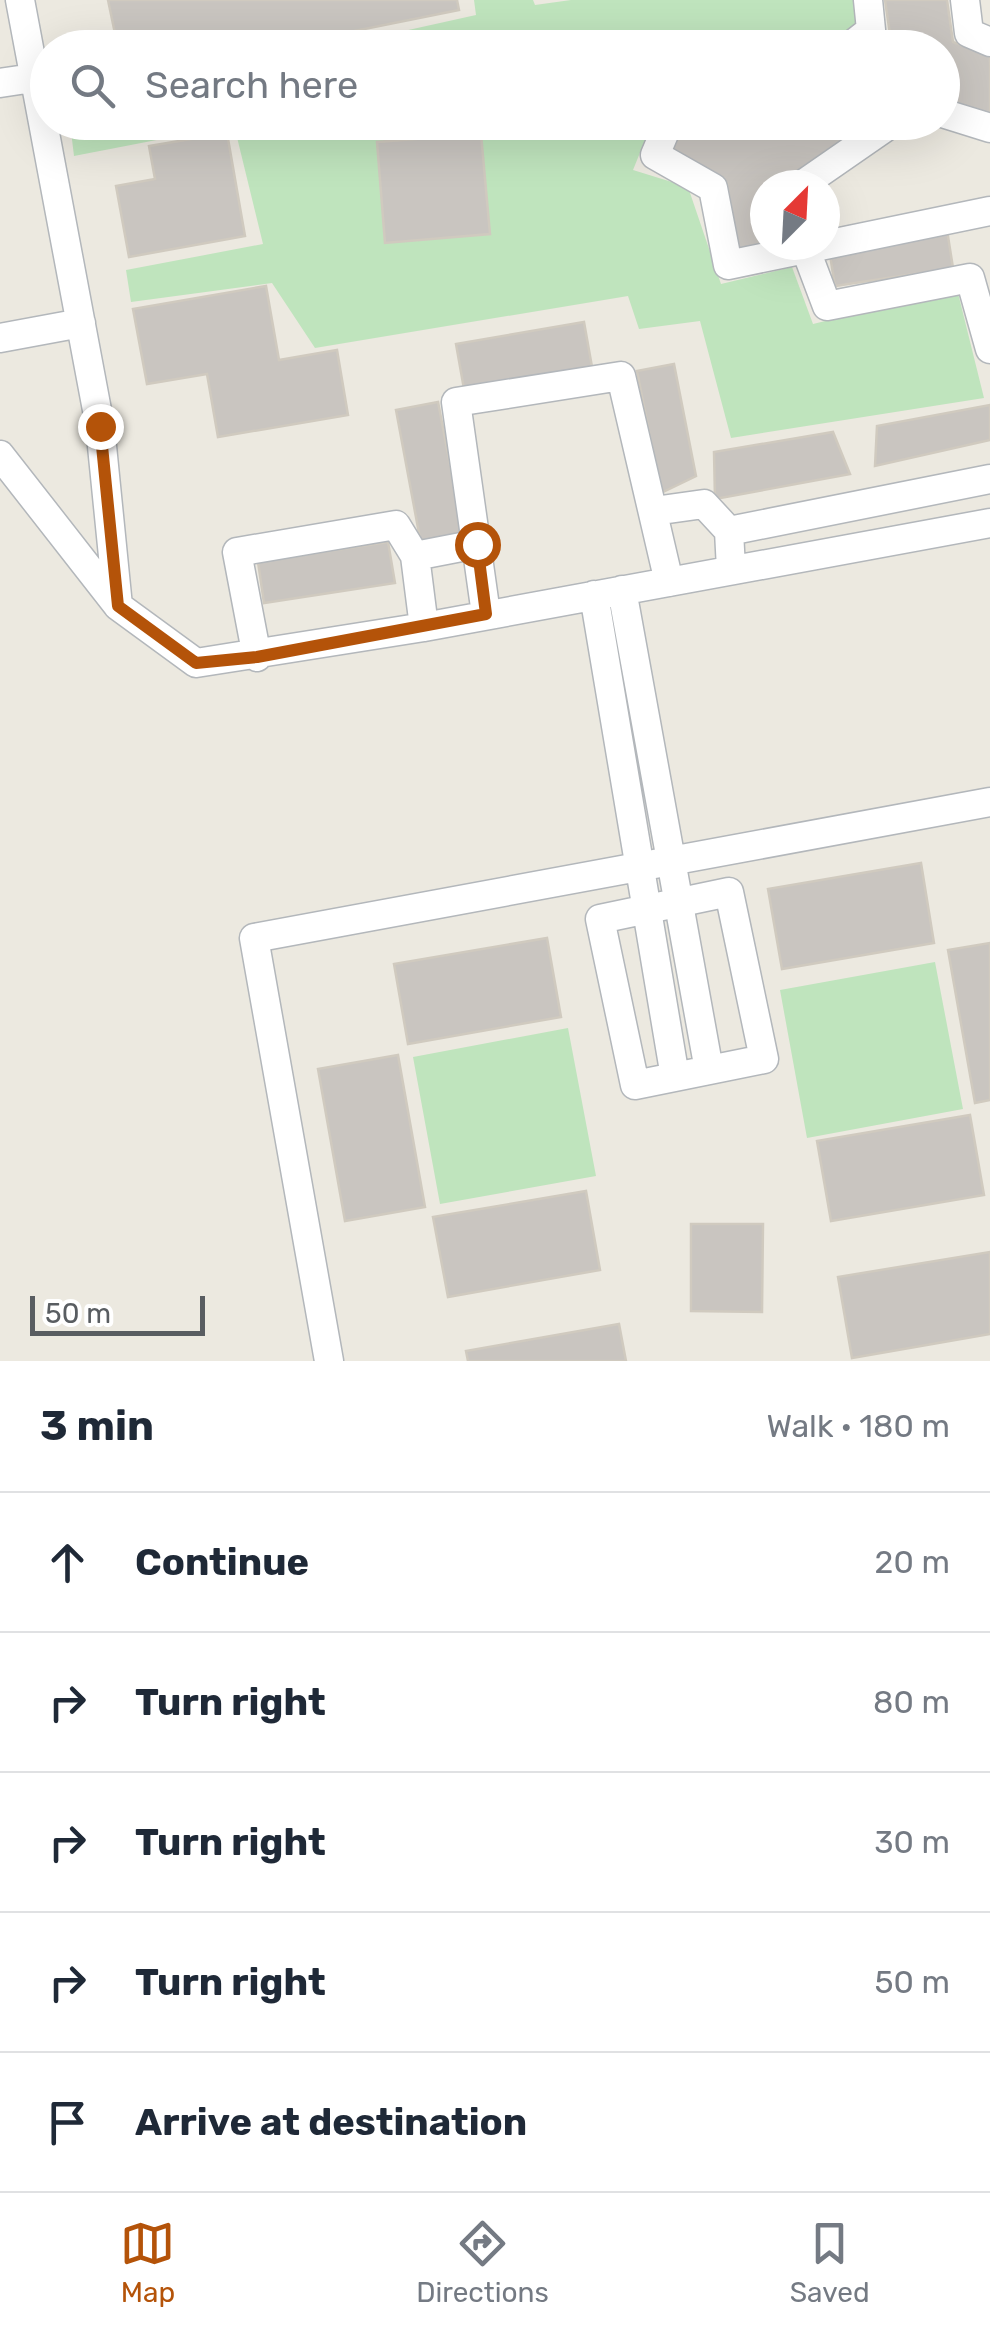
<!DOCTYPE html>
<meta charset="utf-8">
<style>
:root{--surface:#fff;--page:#f2f2f3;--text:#1f2937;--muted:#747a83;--line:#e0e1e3;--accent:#b45309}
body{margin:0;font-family:Rubik,sans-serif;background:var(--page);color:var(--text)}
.compass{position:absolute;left:750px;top:170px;width:90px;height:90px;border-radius:50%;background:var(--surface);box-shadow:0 10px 40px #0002;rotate:24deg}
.scale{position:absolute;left:30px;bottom:25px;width:175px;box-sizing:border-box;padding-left:10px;border:5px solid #595d61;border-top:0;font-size:28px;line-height:35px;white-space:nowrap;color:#595d61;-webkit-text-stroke:8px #fff;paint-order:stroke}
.stop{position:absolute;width:30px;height:30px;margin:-22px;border:8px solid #b45309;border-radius:50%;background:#fff}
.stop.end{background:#b45309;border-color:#fff;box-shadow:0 2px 10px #0008}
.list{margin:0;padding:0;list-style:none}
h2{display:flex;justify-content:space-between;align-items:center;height:130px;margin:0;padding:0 40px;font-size:42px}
h2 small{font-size:32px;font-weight:400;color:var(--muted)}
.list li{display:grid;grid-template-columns:65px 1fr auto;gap:30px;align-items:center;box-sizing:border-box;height:140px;padding:0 40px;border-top:2px solid var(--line)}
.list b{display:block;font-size:38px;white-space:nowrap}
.list em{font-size:32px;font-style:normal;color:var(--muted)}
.icon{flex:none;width:55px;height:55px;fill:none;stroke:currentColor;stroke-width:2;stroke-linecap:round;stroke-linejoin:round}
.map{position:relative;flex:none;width:990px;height:1361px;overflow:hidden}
.search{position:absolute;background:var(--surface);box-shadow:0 10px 40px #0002;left:30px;right:30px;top:30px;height:110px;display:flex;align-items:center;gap:25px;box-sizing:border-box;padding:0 35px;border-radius:55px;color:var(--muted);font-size:38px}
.sheet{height:830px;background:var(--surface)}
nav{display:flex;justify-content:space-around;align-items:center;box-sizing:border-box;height:140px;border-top:2px solid var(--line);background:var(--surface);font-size:28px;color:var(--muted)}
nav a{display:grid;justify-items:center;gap:5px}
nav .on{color:var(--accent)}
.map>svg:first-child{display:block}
.green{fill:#bfe4bd}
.building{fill:#c9c5c0;stroke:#d0cabf;stroke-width:2.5}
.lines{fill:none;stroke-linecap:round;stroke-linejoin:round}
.minor-casing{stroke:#b3b7bb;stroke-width:31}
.minor{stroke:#fff;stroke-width:28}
.route{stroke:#b45309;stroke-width:12}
</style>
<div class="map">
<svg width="990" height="1361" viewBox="0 0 990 1361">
<rect width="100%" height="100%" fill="#ece9e0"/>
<path class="green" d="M474,0H533L535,5L571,0H856L860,27L832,48H327L476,15Z
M70,123H652L633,170L688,187L721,284L792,267L813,324L957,289L984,398L731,438L700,321L639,329L628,296L315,348L272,283L131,302L126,270L263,244L234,125L74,156Z
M935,962L963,1109L807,1138L780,990Z
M568,1028L596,1176L440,1204L413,1057Z"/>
<path class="building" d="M108,0H457L459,10L270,48H118Z
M885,0H947L953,42L990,55V117L942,101V48H882L891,41Z
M685,122H758L769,127L776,122H868L785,180L786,185H765V245L739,258L727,183L670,155Z
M227,133L245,236L129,257L116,186L155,179L149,146Z
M481,134L490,234L385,243L377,142Z
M947,230L953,268L835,286L829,249Z
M266,286L279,360L337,350L348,415L218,437L207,374L147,384L133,309Z
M584,322L592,367L464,389L456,344Z
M674,364L696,476L661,493L637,371Z
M438,402L464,537L421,544L396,410Z
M990,405V440L875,466L877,426Z
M833,432L850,474L715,499L714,452Z
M388,542L395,583L264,603L258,562Z
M921,863L934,943L782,969L768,889Z
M547,938L561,1017L408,1044L394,964Z
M990,943V1100L975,1103L948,950Z
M398,1055L425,1207L345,1221L318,1069Z
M970,1115L984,1195L831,1221L817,1141Z
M586,1191L600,1270L448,1297L433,1217Z
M691,1224H763L762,1312L691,1311Z
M990,1252V1334L852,1358L838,1277Z
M619,1324L626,1361H468L466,1351Z"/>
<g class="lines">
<defs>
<path id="minor" d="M20,0L100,426L118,606L196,663L424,627L990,523
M965,0L969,33L990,42
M848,48L871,30L868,0
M0,83L33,78
M942,113L990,128
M669,122L655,155L713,188L728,265L990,211
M802,185L893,122
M804,245L827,306L970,278L990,349
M0,338L81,323
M0,455L118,606
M654,511L704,504L729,531
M731,569L729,531L990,479
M622,590L709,1070
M594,595L675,1077
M486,614L456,402L621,376L669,582
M424,627L415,556L477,544
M257,657L237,552L396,525L415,556
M729,892L764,1059L635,1085L600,919Z
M329,1361L254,938L990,802"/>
</defs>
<use href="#minor" class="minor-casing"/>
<use href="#minor" class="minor"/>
</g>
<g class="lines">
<path class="route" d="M100,426L118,606L196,663L257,657L486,614L477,544"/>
</g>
</svg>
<svg class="compass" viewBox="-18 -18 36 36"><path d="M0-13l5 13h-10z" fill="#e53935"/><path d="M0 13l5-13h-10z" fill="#747a83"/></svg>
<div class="scale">50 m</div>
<div class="stop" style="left:477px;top:544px"></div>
<div class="stop end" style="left:100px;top:426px"></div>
<div class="search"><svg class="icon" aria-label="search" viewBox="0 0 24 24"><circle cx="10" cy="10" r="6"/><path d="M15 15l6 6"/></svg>Search here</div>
</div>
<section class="sheet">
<h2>3 min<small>Walk · 180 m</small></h2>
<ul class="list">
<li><svg class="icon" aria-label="ahead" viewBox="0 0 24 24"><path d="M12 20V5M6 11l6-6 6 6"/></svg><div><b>Continue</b></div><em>20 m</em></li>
<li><svg class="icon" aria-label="right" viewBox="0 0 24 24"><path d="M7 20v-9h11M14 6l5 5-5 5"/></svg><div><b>Turn right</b></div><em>80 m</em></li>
<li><svg class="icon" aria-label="right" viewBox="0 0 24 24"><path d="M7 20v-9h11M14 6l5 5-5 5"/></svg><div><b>Turn right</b></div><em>30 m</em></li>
<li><svg class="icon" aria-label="right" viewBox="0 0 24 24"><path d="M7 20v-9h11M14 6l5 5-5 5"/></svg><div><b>Turn right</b></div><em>50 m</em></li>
<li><svg class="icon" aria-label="arrive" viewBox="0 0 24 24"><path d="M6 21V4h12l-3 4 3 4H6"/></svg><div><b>Arrive at destination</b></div></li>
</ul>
</section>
<nav>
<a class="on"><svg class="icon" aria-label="map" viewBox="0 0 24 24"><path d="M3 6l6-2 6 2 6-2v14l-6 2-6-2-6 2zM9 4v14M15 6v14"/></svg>Map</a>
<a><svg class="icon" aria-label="directions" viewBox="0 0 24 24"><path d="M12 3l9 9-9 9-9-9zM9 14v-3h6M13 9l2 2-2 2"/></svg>Directions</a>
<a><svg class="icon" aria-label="saved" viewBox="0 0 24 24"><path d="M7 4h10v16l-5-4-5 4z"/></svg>Saved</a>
</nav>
